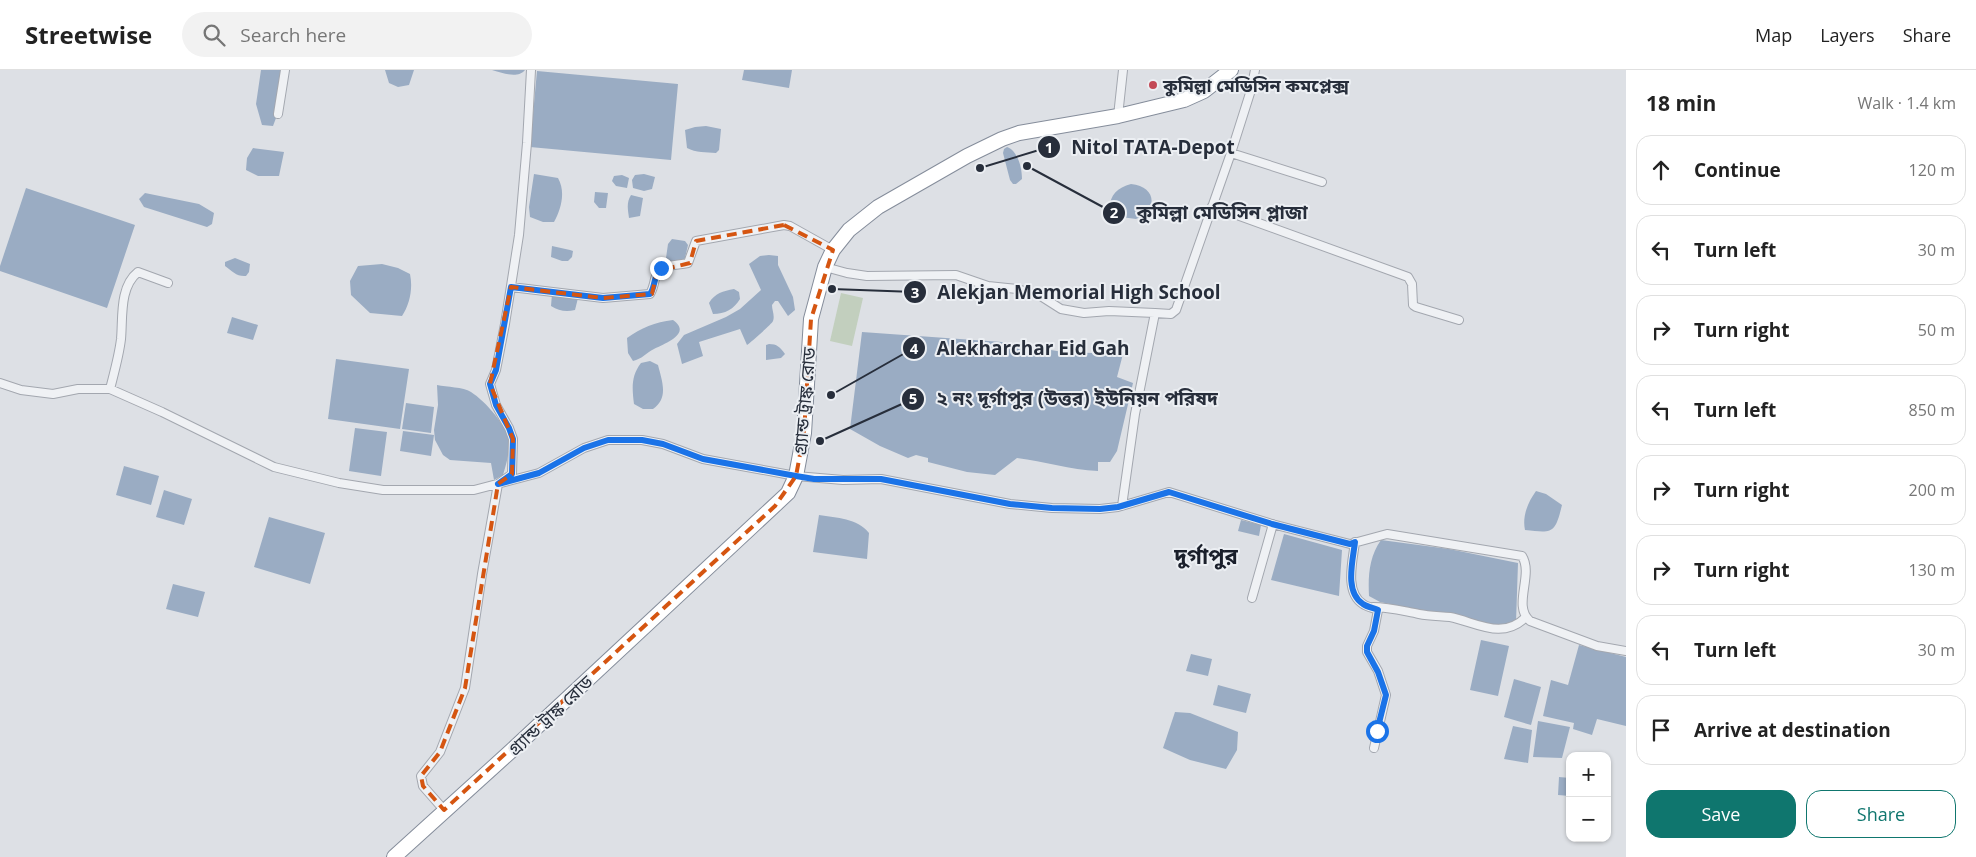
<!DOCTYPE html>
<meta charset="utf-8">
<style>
:root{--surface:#fff;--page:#f2f2f2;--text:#222;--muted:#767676;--line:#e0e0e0;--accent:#0f766e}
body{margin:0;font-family:"Open Sans","Noto Sans Bengali",sans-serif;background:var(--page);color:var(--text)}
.controls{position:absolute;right:15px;bottom:15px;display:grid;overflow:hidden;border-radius:10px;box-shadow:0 1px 4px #0004}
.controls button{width:45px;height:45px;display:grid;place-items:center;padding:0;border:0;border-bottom:1px solid var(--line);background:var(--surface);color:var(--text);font:25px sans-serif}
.stop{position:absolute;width:15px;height:15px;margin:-11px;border:4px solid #1a73e8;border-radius:50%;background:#fff}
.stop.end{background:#1a73e8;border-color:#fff;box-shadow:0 1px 5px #0008}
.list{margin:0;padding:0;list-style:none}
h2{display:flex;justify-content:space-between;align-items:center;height:65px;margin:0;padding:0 20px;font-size:21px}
h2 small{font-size:16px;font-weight:400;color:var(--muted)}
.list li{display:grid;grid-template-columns:32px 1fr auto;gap:15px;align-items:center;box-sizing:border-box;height:70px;margin:0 10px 10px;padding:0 10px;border:1px solid var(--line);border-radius:15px}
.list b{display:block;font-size:19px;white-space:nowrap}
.list em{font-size:16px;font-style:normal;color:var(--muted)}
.actions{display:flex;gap:10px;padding:15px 20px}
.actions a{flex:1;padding:11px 0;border:1px solid var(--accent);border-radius:15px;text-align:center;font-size:18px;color:var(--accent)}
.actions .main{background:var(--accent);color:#fff}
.icon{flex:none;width:28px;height:28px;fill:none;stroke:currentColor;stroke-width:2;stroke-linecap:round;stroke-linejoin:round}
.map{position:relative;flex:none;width:1626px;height:787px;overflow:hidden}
header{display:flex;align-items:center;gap:30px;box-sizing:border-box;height:70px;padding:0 25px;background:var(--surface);border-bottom:1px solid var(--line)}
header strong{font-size:24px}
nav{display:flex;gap:28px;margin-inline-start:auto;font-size:18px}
.search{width:350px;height:45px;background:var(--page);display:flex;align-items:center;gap:12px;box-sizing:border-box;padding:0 18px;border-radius:28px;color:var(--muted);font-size:19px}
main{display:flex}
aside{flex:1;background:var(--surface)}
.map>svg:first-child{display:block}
.green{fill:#c2cfbe}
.water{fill:#9aacc3}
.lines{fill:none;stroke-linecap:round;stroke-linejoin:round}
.street-casing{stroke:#a3a7af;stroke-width:10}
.highway-casing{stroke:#858d9b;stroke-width:16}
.street{stroke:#eff1f4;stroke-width:8}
.highway{stroke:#fff;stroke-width:14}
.route{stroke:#1a73e8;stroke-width:6}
.marked{fill:none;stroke:#d55511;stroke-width:4;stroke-dasharray:10 6;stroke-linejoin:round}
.poi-dot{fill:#c34956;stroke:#eceff3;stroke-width:2}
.labels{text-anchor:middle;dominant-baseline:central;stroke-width:4;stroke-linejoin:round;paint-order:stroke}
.poi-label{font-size:18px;font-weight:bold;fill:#272e3b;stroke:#eceff3;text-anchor:start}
.street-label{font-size:18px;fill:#272e3b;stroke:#eceff3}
.district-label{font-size:22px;font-weight:bold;fill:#1a1f2b;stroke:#eceff3}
.leader{fill:none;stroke:#272e3b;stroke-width:2}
.callout-dot{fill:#272e3b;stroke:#eceff3;stroke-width:2}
.mark-label{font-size:15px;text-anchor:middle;font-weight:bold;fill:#fff}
.callout-label{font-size:19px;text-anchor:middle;font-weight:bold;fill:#272e3b;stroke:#eceff3;stroke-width:4;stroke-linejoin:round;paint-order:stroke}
</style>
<header>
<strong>Streetwise</strong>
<div class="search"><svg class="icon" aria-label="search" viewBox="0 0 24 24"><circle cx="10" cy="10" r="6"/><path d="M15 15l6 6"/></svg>Search here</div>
<nav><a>Map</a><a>Layers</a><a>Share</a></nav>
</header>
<main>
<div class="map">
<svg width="1626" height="787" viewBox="0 0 1626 787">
<rect width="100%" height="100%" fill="#dde0e5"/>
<path class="green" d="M841,223L863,228L852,276L830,271Z"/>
<path class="water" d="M261,0H283L276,48L273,56L262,55L256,34Z
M385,0H414L409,15L398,17L389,13Z
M492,0H525C518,9 502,3 492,0Z
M744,0H792L789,18L742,10Z
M537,1L678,14L671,90L530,77Z
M706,56L721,59L719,80L716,83C706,82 696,83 687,78L685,60L695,57Z
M1007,77C1018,81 1022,98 1022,109L1016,114H1013L1010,110L1003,83L1004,79Z
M253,78L284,82L279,106H258L246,100L247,88Z
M534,104L558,108C566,122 561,139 554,152H543L530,147L529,137Z
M644,104L655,107L652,119L644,121L633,118L632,110L635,105Z
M622,105L629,108L627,118L616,116L612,111L614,106Z
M1131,114C1156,116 1159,140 1136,149L1114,146L1110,143C1108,127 1116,118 1131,114Z
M26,118L135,155L107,238L0,201V196Z
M595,122L608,123L606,138H599L594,132Z
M145,123L199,134L214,143L212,154L207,157L144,137L139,129Z
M631,125L643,128L640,146L629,148C628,140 626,133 631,125Z
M672,169L685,171L688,175L685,188L681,192H669L666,188L668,174Z
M552,176L570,180L573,181L572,187L568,191H562L551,187Z
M769,185L778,186V195L793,227L795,240L788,246L778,231H775L772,235C772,240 775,246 773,251C772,254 751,272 747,275L740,259L699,272L703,286L682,294L677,274L684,265L726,247L740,239L761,220L749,194L760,186Z
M235,188L250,194L249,202L246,206C237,207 232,201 225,196V192Z
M382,194L398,198L410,204C413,218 410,234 402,246L370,243L351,225L350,211L358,196Z
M734,219L739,222L740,229C734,239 725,244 713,244L709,233C715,223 723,221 734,219Z
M552,224L578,228L575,240C566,242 559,241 551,236Z
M232,247L258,255L253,270L227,263Z
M673,250C693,264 663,274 654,279C646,283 642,289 633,291L628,283L627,268C641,258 655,252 673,250Z
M862,262L1002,272L1063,282L1123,284L1117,307L1133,313L1117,381L1110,392H1098V401C1070,400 1044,391 1017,388L995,405L967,402L928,392V388L916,385L908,388L880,376L850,359Z
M769,274C777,274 780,277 785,284L781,288L766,290V275Z
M336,289L409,299L400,359L328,349Z
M650,291L658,295C662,311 669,328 653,339H643L634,334C632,318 631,306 641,293Z
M437,315C447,317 463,317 471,322C485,331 509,357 509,374C509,385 506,395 503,405L494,410L491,393L450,390L443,385L435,370L434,360L438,335Z
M406,333L434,337L431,363L402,359Z
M355,358L387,362L381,406L349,401Z
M403,361L434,365L431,386L400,381Z
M124,396L159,406L151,435L116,425Z
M164,420L192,429L184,455L156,447Z
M1536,421L1546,424L1562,435C1555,464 1553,463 1525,460C1522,446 1528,432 1536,421Z
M819,445C837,448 857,448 869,463L867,489L813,482Z
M269,447L325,463L310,514L254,497Z
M1241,450L1261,455L1259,466L1238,461Z
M1284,464L1342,480L1339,526L1271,510Z
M1381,470L1449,479L1518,493L1516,552L1507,556L1483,553L1380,532L1369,526C1368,506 1369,487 1381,470Z
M173,514L205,522L198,547L166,539Z
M1481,570L1509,576L1498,626L1470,620Z
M1579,575L1626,587V656L1597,649L1592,665L1573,659L1574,653L1543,646L1551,610L1568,615Z
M1191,584L1212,589L1208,606L1186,601Z
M1514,609L1541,617L1531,655L1504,647Z
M1218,615L1251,624L1246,643L1213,635Z
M1175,642L1190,643L1238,662L1237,680L1226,699L1190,690L1163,678Z
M1538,651L1570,657L1562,688L1533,687Z
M1513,656L1532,660L1528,693L1504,689Z
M1559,707L1570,708V726L1558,725Z"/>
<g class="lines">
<defs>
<path id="street" d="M278,44L285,0
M1118,46L1123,0
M1231,83L1322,112
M1212,136L1408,207L1412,214L1413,235L1416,237L1459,250
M825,197L847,203L867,206L956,205L988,216L1017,219L1039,225L1061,239L1084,243L1109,241L1155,243
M511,217L603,228L650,224C653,219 654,214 655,209C659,193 674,196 688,193L696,171L784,155L790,156L833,180
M0,313L21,320L53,324L78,319H110L162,342L274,397L339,413L383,420H474L539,403L584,378L608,370H642L663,374L703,389L796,406L843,410L881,409L1010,434L1052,438L1100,439L1118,437L1169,422L1272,454L1350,474L1387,464L1522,486C1534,505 1512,536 1530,551L1597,576L1626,581
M110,319C114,303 119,286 121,269C123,248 119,217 138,202L168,213
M1122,436L1135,344L1155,243L1171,244L1176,240L1231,83L1251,20L1255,0
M1355,472C1353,490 1344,522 1363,534C1367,537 1374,538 1378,540L1374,561L1367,576V582L1378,601L1386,625L1374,678
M1252,528L1273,454
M1373,537C1389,537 1403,541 1419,544C1429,546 1440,546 1450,547C1476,552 1502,571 1526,547
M444,740L423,716L421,706L440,682L465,618L482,504L498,414L512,404L513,369L509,358L496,335L490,314L496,300L505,254L519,165L527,73L531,0"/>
<path id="highway" d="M394,787L511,681L788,423L796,406L804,363L811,249L825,197L833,180L849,160L878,137L967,86L1002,69L1019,63L1118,46L1184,30L1204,21L1231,0"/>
</defs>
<use href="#street" class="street-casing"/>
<use href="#highway" class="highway-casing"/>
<use href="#street" class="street"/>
<use href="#highway" class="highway"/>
</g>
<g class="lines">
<path class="route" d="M661,198C653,205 656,216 650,224L603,228L511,217L496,300L490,314L496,335L509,358L513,369L512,404L498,414L539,403L584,378L608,370H642L663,374L703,389L796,406L814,409H881L1010,434L1052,438L1100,439L1118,437L1169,422L1272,454L1350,474L1355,472C1353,490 1344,522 1363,534C1367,537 1374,538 1378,540L1374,561L1367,576V582L1378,602L1386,625L1377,661"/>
</g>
<path class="marked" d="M784,155L833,180L811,249L804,363L796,406L775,436L444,740L423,716L421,706L440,682L465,618L498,414L512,404L513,369L490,314L511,217L603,228L652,224L657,201L690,193L696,171Z"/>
<circle class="poi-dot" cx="1153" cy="15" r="5"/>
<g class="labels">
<g class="poi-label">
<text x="1163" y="15">কুমিল্লা মেডিসিন কমপ্লেক্স</text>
</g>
<g class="street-label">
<text transform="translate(804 331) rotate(-85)">গ্র্যান্ড ট্রাঙ্ক রোড</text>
<text transform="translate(550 645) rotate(-43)">গ্র্যান্ড ট্রাঙ্ক রোড</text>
</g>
<g class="district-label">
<text x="1206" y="485">দুর্গাপুর</text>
</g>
</g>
<path class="leader" d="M980 98L1049 77M1027 96L1114 143M832 219L915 222M831 325L914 278M820 371L913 329"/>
<g class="callout-dot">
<circle cx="980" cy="98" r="5"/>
<circle cx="1027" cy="96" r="5"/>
<circle cx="832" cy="219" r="5"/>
<circle cx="831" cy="325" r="5"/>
<circle cx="820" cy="371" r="5"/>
<circle cx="1049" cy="77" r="12"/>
<circle cx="1114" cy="143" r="12"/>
<circle cx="915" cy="222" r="12"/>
<circle cx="914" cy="278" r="12"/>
<circle cx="913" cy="329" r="12"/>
</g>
<g class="mark-label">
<text x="1049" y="83">1</text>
<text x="1114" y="148">2</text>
<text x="915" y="228">3</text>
<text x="914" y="284">4</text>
<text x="913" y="334">5</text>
</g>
<g class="callout-label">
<text x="1153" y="84">Nitol TATA-Depot</text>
<text x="1222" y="149">কুমিল্লা মেডিসিন প্লাজা</text>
<text x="1079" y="229">Alekjan Memorial High School</text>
<text x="1033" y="285">Alekharchar Eid Gah</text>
<text x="1077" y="335">২ নং দূর্গাপুর (উত্তর) ইউনিয়ন পরিষদ</text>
</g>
</svg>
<div class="controls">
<button>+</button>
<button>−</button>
</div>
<div class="stop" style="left:1377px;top:661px"></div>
<div class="stop end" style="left:661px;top:198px"></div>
</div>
<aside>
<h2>18 min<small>Walk · 1.4 km</small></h2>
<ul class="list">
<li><svg class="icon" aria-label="ahead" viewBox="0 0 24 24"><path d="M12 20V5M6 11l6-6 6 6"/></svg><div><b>Continue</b></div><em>120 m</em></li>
<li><svg class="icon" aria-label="left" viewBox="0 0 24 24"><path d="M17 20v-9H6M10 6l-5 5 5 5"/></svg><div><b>Turn left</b></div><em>30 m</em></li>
<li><svg class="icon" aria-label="right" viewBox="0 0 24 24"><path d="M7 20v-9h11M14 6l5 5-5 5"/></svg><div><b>Turn right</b></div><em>50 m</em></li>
<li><svg class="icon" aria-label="left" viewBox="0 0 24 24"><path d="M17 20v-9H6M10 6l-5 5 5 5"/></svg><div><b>Turn left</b></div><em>850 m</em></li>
<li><svg class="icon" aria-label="right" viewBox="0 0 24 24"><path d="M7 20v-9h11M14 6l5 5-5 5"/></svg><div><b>Turn right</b></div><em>200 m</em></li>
<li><svg class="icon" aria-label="right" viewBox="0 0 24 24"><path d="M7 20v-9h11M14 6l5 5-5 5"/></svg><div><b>Turn right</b></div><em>130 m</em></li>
<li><svg class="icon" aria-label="left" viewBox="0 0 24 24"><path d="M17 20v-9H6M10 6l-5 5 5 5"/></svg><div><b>Turn left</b></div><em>30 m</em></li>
<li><svg class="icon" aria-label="arrive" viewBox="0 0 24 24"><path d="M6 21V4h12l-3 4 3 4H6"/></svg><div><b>Arrive at destination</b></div></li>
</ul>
<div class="actions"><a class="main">Save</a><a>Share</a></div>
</aside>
</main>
